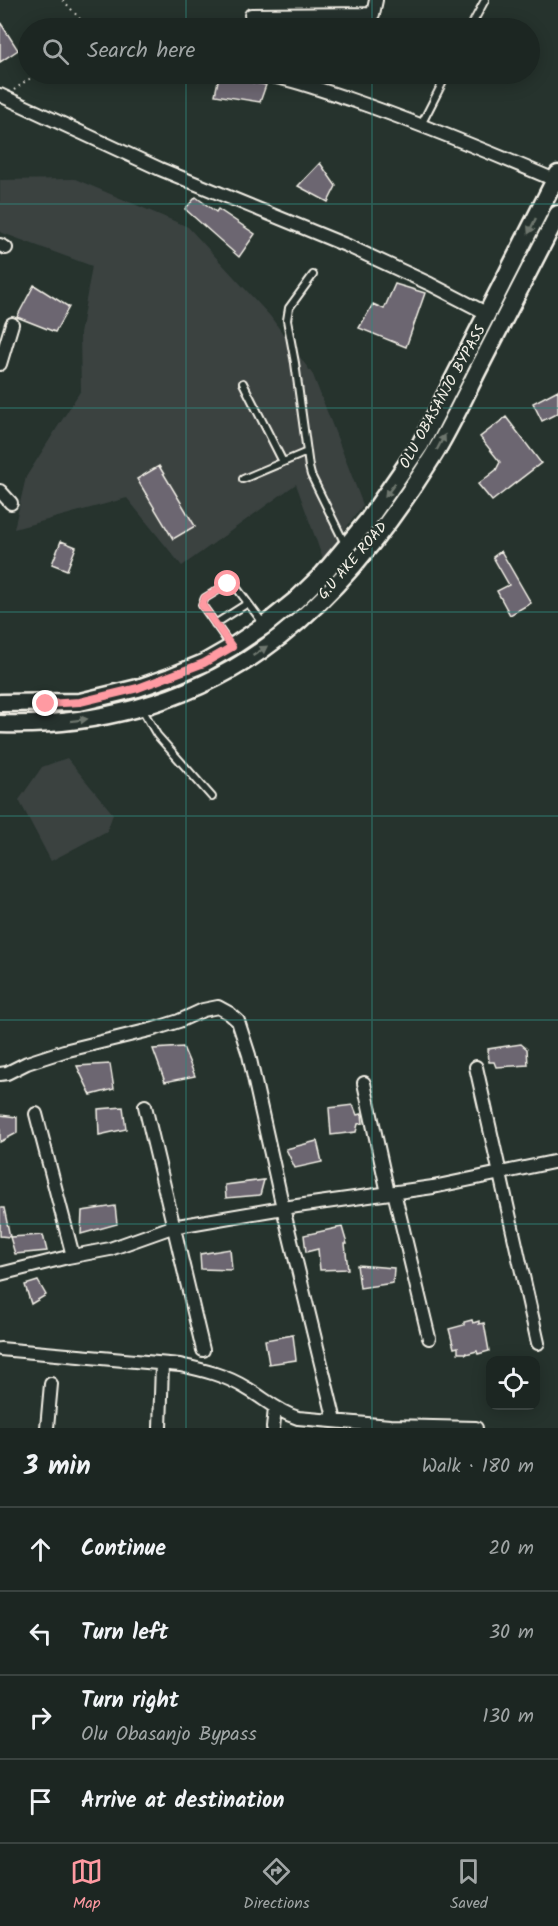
<!DOCTYPE html>
<meta charset="utf-8">
<style>
:root{--surface:#1c2622;--page:#29322f;--text:#f1f3f6;--muted:#a0a5a5;--line:#3a4340;--accent:#ff9aa2}
body{margin:0;font-family:Kalam,sans-serif;background:var(--page);color:var(--text)}
.controls{position:absolute;right:18px;bottom:18px;display:grid;overflow:hidden;border-radius:12px;box-shadow:0 3px 15px #0003}
.controls button{width:54px;height:54px;display:grid;place-items:center;padding:0;border:0;border-bottom:2px solid var(--line);background:var(--surface);color:var(--text);font:30px sans-serif}
.stop{position:absolute;width:18px;height:18px;margin:-14px;border:4px solid #ff9aa2;border-radius:50%;background:#fff}
.stop.end{background:#ff9aa2;border-color:#fff;box-shadow:0 2px 6px #0008}
.list{margin:0;padding:0;list-style:none}
h2{display:flex;justify-content:space-between;align-items:center;height:78px;margin:0;padding:0 24px;font-size:26px}
h2 small{font-size:20px;font-weight:400;color:var(--muted)}
.list li{display:grid;grid-template-columns:39px 1fr auto;gap:18px;align-items:center;box-sizing:border-box;height:84px;padding:0 24px;border-top:2px solid var(--line)}
.list b{display:block;font-size:22px;white-space:nowrap}
.list p{margin:0;font-size:20px;white-space:nowrap;color:var(--muted)}
.list em{font-size:20px;font-style:normal;color:var(--muted)}
.icon{flex:none;width:33px;height:33px;fill:none;stroke:currentColor;stroke-width:2;stroke-linecap:round;stroke-linejoin:round}
.map{position:relative;flex:none;width:558px;height:1428px;overflow:hidden}
.search{position:absolute;background:var(--surface);box-shadow:0 3px 15px #0003;left:18px;right:18px;top:18px;height:66px;display:flex;align-items:center;gap:15px;box-sizing:border-box;padding:0 21px;border-radius:33px;color:var(--muted);font-size:22px}
.sheet{height:414px;background:var(--surface)}
nav{display:flex;justify-content:space-around;align-items:center;box-sizing:border-box;height:84px;border-top:2px solid var(--line);background:var(--surface);font-size:16px;color:var(--muted)}
nav a{display:grid;justify-items:center;gap:3px}
nav .on{color:var(--accent)}
.map>svg:first-child{display:block}
.built{fill:#3b4241}
.building{fill:#6c6671;stroke:#f4f1e8;stroke-width:1.5}
.lines{fill:none;stroke-linecap:round;stroke-linejoin:round}
.lane-casing{stroke:#f4f1e8;stroke-width:10}
.street-casing{stroke:#f4f1e8;stroke-width:16}
.secondary-casing{stroke:#f4f1e8;stroke-width:21}
.path{stroke:#f4f1e8;stroke-width:2;stroke-dasharray:1.5 4.5;stroke-linecap:butt}
.lane{stroke:#26332d;stroke-width:6}
.street{stroke:#26332d;stroke-width:12}
.secondary{stroke:#26332d;stroke-width:16}
.oneway{fill:#6e766e}
.route{stroke:#ff9aa2;stroke-width:8}
.grid{fill:none;stroke:#318880;stroke-width:1.5;stroke-opacity:0.55}
.labels{text-anchor:middle;dominant-baseline:central;stroke-width:4.5;stroke-linejoin:round;paint-order:stroke}
.street-label{font-size:15px;fill:#f4f1e8;stroke:#26332d}
</style>
<div class="map">
<svg width="558" height="1428" viewBox="0 0 558 1428">
<rect width="100%" height="100%" fill="#26332d"/>
<filter id="ink" filterUnits="userSpaceOnUse"><feTurbulence type="fractalNoise" baseFrequency=".0167" numOctaves="2"/><feDisplacementMap in="SourceGraphic" scale="12" xChannelSelector="R" yChannelSelector="G"/><feConvolveMatrix kernelMatrix="1 2 1 2 8 2 1 2 1" color-interpolation-filters="sRGB"/></filter>
<g filter="url(#ink)">
<path class="built" d="M75,179L188,227L270,316L313,375L363,505L323,559L296,484L182,566L127,498L14,529L26,477L81,390L80,334L92,266L0,232V180Z
M67,758L113,814L107,831L51,861L19,800L42,767Z"/>
<path class="building" d="M0,22L18,50L0,62Z
M219,76L266,85L260,102L215,95Z
M320,163L336,186L328,202L298,186Z
M196,197L216,212L218,209L255,234L239,257L185,209Z
M395,284L425,293L406,347L359,328L373,304L384,309Z
M34,285L69,307L55,332L17,317Z
M558,390V413L542,421L533,403Z
M506,417L541,463L492,501L478,484L496,470L500,462L480,437Z
M159,466L195,526L173,539L137,479Z
M61,541L76,547L67,570L52,564Z
M501,551L531,603L510,615L497,591L509,585L493,557Z
M521,1044L527,1049L528,1065L496,1067L494,1062H489L488,1049Z
M183,1047L195,1076L165,1082L153,1049Z
M110,1064L114,1089L91,1095L77,1066Z
M353,1105L357,1115L362,1114L363,1123L358,1124L356,1132L331,1135L329,1108Z
M123,1107L126,1129L99,1135L98,1109Z
M0,1115L17,1117V1133L0,1142Z
M317,1141L322,1162L295,1168L286,1149Z
M264,1180L260,1195L226,1198L225,1185Z
M115,1206L117,1224L81,1234L82,1211Z
M0,1208H4L10,1237L0,1236Z
M342,1227L347,1244H345L348,1269L320,1270L318,1249L306,1252L304,1235Z
M43,1235L47,1251L15,1254L10,1237Z
M230,1249L232,1270L201,1269L200,1254Z
M357,1265L394,1268L393,1283L360,1288Z
M38,1281L46,1295L31,1304L25,1285Z
M472,1320L473,1323L479,1321V1324L484,1323L489,1351L478,1354L477,1351L466,1354V1353H458V1347L454,1348L449,1329L464,1325V1322Z
M293,1335L296,1360L269,1364L265,1340Z"/>
<g class="lines">
<defs>
<path id="lane" d="M470,28L485,0
M421,125L447,74
M313,275L289,308L287,320L295,363L309,467L311,475L345,544
M243,383L283,462
M243,479L307,452
M215,624L248,603
M231,646L202,605L205,598L228,584L236,587L263,623
M141,707L157,735L212,797"/>
<path id="street" d="M251,15L373,14L376,0
M256,74C285,76 321,90 349,99C419,123 487,151 555,180
M0,95L160,169L348,246L430,284L488,314
M0,245L6,248
M0,364L12,324
M0,491L11,503
M476,1067L538,1343
M0,1074L7,1073L27,1063L64,1051L154,1029L179,1021L203,1010L218,1007L229,1013L238,1021L249,1055L283,1208L335,1421
M364,1083L388,1193
M145,1106L203,1350
M36,1114L73,1256
M394,1192L429,1338
M0,1274L68,1257L110,1249L172,1227L283,1208L433,1187L558,1161
M0,1349L180,1365C203,1370 225,1375 246,1388C264,1398 278,1412 298,1418L390,1426L476,1428
M47,1428L51,1384
M160,1428L162,1364
M273,1428L275,1408"/>
<path id="secondary" d="M0,703L80,702L138,688L170,677L204,663L232,647L265,625L296,600L323,574L368,520L420,445L558,174
M0,724C92,727 187,703 262,650C332,601 388,528 433,456C449,430 463,400 477,372C504,319 531,267 558,214"/>
</defs>
<use href="#lane" class="lane-casing"/>
<use href="#street" class="street-casing"/>
<use href="#secondary" class="secondary-casing"/>
<path class="path" d="M63,0L88,28
M14,90L27,80L42,74"/>
<use href="#lane" class="lane"/>
<use href="#street" class="street"/>
<use href="#secondary" class="secondary"/>
</g>
<defs><path id="oneway-solid" d="M-6-.8H1V-3.2L6.5 0L1 3.2V.8H-6Z" transform="scale(1.5)"/></defs>
<g class="oneway">
<use href="#oneway-solid" transform="translate(532 226) rotate(116)"/>
<use href="#oneway-solid" transform="translate(441 442) rotate(-62)"/>
<use href="#oneway-solid" transform="translate(390 490) rotate(126)"/>
<use href="#oneway-solid" transform="translate(260 651) rotate(-34)"/>
<use href="#oneway-solid" transform="translate(79 720) rotate(-7)"/>
</g>
</g>
<g class="lines" filter="url(#ink)">
<path class="route" d="M46,704L80,702L138,688L204,663L232,647L202,605L205,598L228,584"/>
</g>
<path class="grid" d="M186,0V28M372,0V28M186,74V1428M372,74V1428M0,204H558M0,408H558M0,612H558M0,816H558M0,1020H558M0,1224H558"/>
<g class="labels">
<g class="street-label">
<text transform="translate(443 397) rotate(-61)">OLU OBASANJO BYPASS</text>
<text transform="translate(353 561) rotate(-49)">G.U AKE ROAD</text>
</g>
</g>
</svg>
<div class="controls">
<button><svg class="icon" aria-label="locate" viewBox="0 0 24 24"><circle cx="12" cy="12" r="6"/><path d="M12 2v4M12 18v4M2 12h4M18 12h4"/></svg></button>
</div>
<div class="stop" style="left:228px;top:584px"></div>
<div class="stop end" style="left:46px;top:704px"></div>
<div class="search"><svg class="icon" aria-label="search" viewBox="0 0 24 24"><circle cx="10" cy="10" r="6"/><path d="M15 15l6 6"/></svg>Search here</div>
</div>
<section class="sheet">
<h2>3 min<small>Walk · 180 m</small></h2>
<ul class="list">
<li><svg class="icon" aria-label="ahead" viewBox="0 0 24 24"><path d="M12 20V5M6 11l6-6 6 6"/></svg><div><b>Continue</b></div><em>20 m</em></li>
<li><svg class="icon" aria-label="left" viewBox="0 0 24 24"><path d="M17 20v-9H6M10 6l-5 5 5 5"/></svg><div><b>Turn left</b></div><em>30 m</em></li>
<li><svg class="icon" aria-label="right" viewBox="0 0 24 24"><path d="M7 20v-9h11M14 6l5 5-5 5"/></svg><div><b>Turn right</b><p>Olu Obasanjo Bypass</p></div><em>130 m</em></li>
<li><svg class="icon" aria-label="arrive" viewBox="0 0 24 24"><path d="M6 21V4h12l-3 4 3 4H6"/></svg><div><b>Arrive at destination</b></div></li>
</ul>
</section>
<nav>
<a class="on"><svg class="icon" aria-label="map" viewBox="0 0 24 24"><path d="M3 6l6-2 6 2 6-2v14l-6 2-6-2-6 2zM9 4v14M15 6v14"/></svg>Map</a>
<a><svg class="icon" aria-label="directions" viewBox="0 0 24 24"><path d="M12 3l9 9-9 9-9-9zM9 14v-3h6M13 9l2 2-2 2"/></svg>Directions</a>
<a><svg class="icon" aria-label="saved" viewBox="0 0 24 24"><path d="M7 4h10v16l-5-4-5 4z"/></svg>Saved</a>
</nav>
